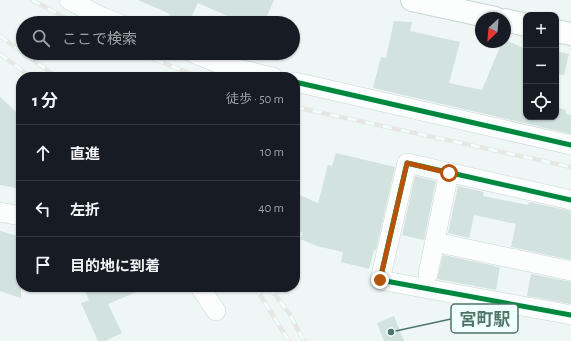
<!DOCTYPE html>
<html lang="ja">
<meta charset="utf-8">
<style>
:root{--surface:#171b24;--page:#20242c;--text:#f1f3f6;--muted:#9ea1a6;--line:#363941}
body{margin:0;font-family:"Alegreya Sans","Noto Sans JP",sans-serif;background:var(--page);color:var(--text)}
.controls{position:absolute;right:12px;top:12px;display:grid;overflow:hidden;border-radius:8px;box-shadow:0 1px 3px #0004}
.controls button{width:36px;height:36px;display:grid;place-items:center;padding:0;border:0;border-bottom:1px solid var(--line);background:var(--surface);color:var(--text);font:20px sans-serif}
.compass{position:absolute;left:475px;top:12px;width:36px;height:36px;border-radius:50%;background:var(--surface);box-shadow:0 1px 3px #0004;rotate:206deg}
.stop{position:absolute;width:12px;height:12px;margin:-9px;border:3px solid #b45309;border-radius:50%;background:#fff}
.stop.end{background:#b45309;border-color:#fff;box-shadow:0 1px 4px #0008}
.list{margin:0;padding:0;list-style:none}
h2{display:flex;justify-content:space-between;align-items:center;height:52px;margin:0;padding:0 16px;font-size:17px}
h2 small{font-size:13px;font-weight:400;color:var(--muted)}
.list li{display:grid;grid-template-columns:26px 1fr auto;gap:12px;align-items:center;box-sizing:border-box;height:56px;padding:0 16px;border-top:1px solid var(--line)}
.list b{display:block;font-size:15px;white-space:nowrap}
.list em{font-size:13px;font-style:normal;color:var(--muted)}
.icon{flex:none;width:22px;height:22px;fill:none;stroke:currentColor;stroke-width:2;stroke-linecap:round;stroke-linejoin:round}
.map{position:relative;flex:none;width:571px;height:341px;overflow:hidden}
.search{position:absolute;background:var(--surface);box-shadow:0 1px 3px #0004;left:16px;top:16px;width:284px;height:44px;display:flex;align-items:center;gap:10px;box-sizing:border-box;padding:0 14px;border-radius:22px;color:var(--muted);font-size:15px}
.panel{position:absolute;background:var(--surface);box-shadow:0 1px 3px #0004;left:16px;top:72px;width:284px;height:220px;border-radius:16px}
.map>svg:first-child{display:block}
.building{fill:#d2e2de}
.lines{fill:none;stroke-linecap:round;stroke-linejoin:round}
.minor-casing{stroke:#cbd5d3;stroke-width:20}
.tertiary-casing{stroke:#cbd5d3;stroke-width:24}
.minor{stroke:#fcfefe;stroke-width:19}
.tertiary{stroke:#fcfefe;stroke-width:22}
.rail-casing{stroke:#e6e6e3;stroke-width:4.5}
.rail{stroke:#f0fefd;stroke-width:3;stroke-dasharray:9;stroke-linecap:butt}
.cycleway-casing{stroke:#f0fefd;stroke-width:8}
.cycleway{stroke:#00873e;stroke-width:5}
.route{stroke:#b45309;stroke-width:5}
.leader{fill:none;stroke:#4e7567;stroke-width:1.5}
.callout-dot{fill:#4e7567;stroke:#f0fefd;stroke-width:1.5}
.callout{fill:#f0fefd;stroke:#4e7567;stroke-width:1.5}
.callout-label{font-size:17px;text-anchor:middle;font-weight:bold;fill:#4e7567}
</style>
<div class="map">
<svg width="571" height="341" viewBox="0 0 571 341">
<rect width="100%" height="100%" fill="#eef7f6"/>
<path class="building" d="M138,0H274L264,23H244L198,3L188,23H167L170,14Z
M394,21L412,22L410,31L460,42L449,83L482,90L502,42H505V40L526,49V117H556V107L566,110V114L571,115V134L373,88L381,57L386,58Z
M556,51L569,54L564,75L558,74L556,78Z
M0,97L21,116V189L0,185Z
M336,153L395,167L376,250H374L369,269L341,262L343,252L317,246L300,239L303,233L295,230V193L318,203L328,165L332,166Z
M415,176L436,181L424,240L402,235Z
M458,186L484,192L483,196L528,205L529,202L571,211V260L511,247L516,224L474,215L469,238L448,233Z
M0,231L21,237V298L0,291Z
M443,255L500,267L496,290L437,279Z
M531,274L571,282V304L527,296Z
M83,287H148L108,304L122,333L105,341H98L81,303L89,300Z
M394,316L404,341H384L377,323Z"/>
<g class="lines">
<defs>
<path id="minor" d="M69,0L102,17L118,23
M193,53L225,66L273,77
M295,82L571,145
M571,200L407,163L380,280L571,315
M0,212L21,216
M435,242L571,271
M428,274L449,173
M200,287L216,311"/>
<path id="tertiary" d="M412,0L495,18
M505,20L526,25
M556,31L571,34"/>
</defs>
<use href="#minor" class="minor-casing"/>
<use href="#tertiary" class="tertiary-casing"/>
<use href="#minor" class="minor"/>
<use href="#tertiary" class="tertiary"/>
<defs>
<path id="rail" d="M32,0L75,23
M0,36L23,53
M23,53L57,77
M138,53L199,77
M0,54L31,77
M295,107L571,167
M255,287L289,341
M269,287L289,313L304,341"/>
</defs>
<use href="#rail" class="rail-casing"/>
<use href="#rail" class="rail"/>
<defs>
<path id="cycleway" d="M295,82L571,145
M571,200L407,163L380,280L571,315"/>
</defs>
<use href="#cycleway" class="cycleway-casing"/>
<use href="#cycleway" class="cycleway"/>
</g>
<g class="lines">
<path class="route" d="M380,280L407,163L449,173"/>
</g>
<path class="leader" d="M391 332L451 319"/>
<circle class="callout-dot" cx="391" cy="332" r="4"/>
<rect class="callout" x="451" y="304" width="67" height="29" rx="4"/>
<g class="callout-label">
<text x="485" y="325">宮町駅</text>
</g>
</svg>
<div class="controls">
<button>+</button>
<button>−</button>
<button><svg class="icon" aria-label="locate" viewBox="0 0 24 24"><circle cx="12" cy="12" r="6"/><path d="M12 2v4M12 18v4M2 12h4M18 12h4"/></svg></button>
</div>
<svg class="compass" viewBox="-18 -18 36 36"><path d="M0-13l5 13h-10z" fill="#e53935"/><path d="M0 13l5-13h-10z" fill="#9ea1a6"/></svg>
<div class="stop" style="left:449px;top:173px"></div>
<div class="stop end" style="left:380px;top:280px"></div>
<div class="search"><svg class="icon" aria-label="search" viewBox="0 0 24 24"><circle cx="10" cy="10" r="6"/><path d="M15 15l6 6"/></svg>ここで検索</div>
<section class="panel">
<h2>1 分<small>徒歩 · 50 m</small></h2>
<ul class="list">
<li><svg class="icon" aria-label="ahead" viewBox="0 0 24 24"><path d="M12 20V5M6 11l6-6 6 6"/></svg><div><b>直進</b></div><em>10 m</em></li>
<li><svg class="icon" aria-label="left" viewBox="0 0 24 24"><path d="M17 20v-9H6M10 6l-5 5 5 5"/></svg><div><b>左折</b></div><em>40 m</em></li>
<li><svg class="icon" aria-label="arrive" viewBox="0 0 24 24"><path d="M6 21V4h12l-3 4 3 4H6"/></svg><div><b>目的地に到着</b></div></li>
</ul>
</section>
</div>
